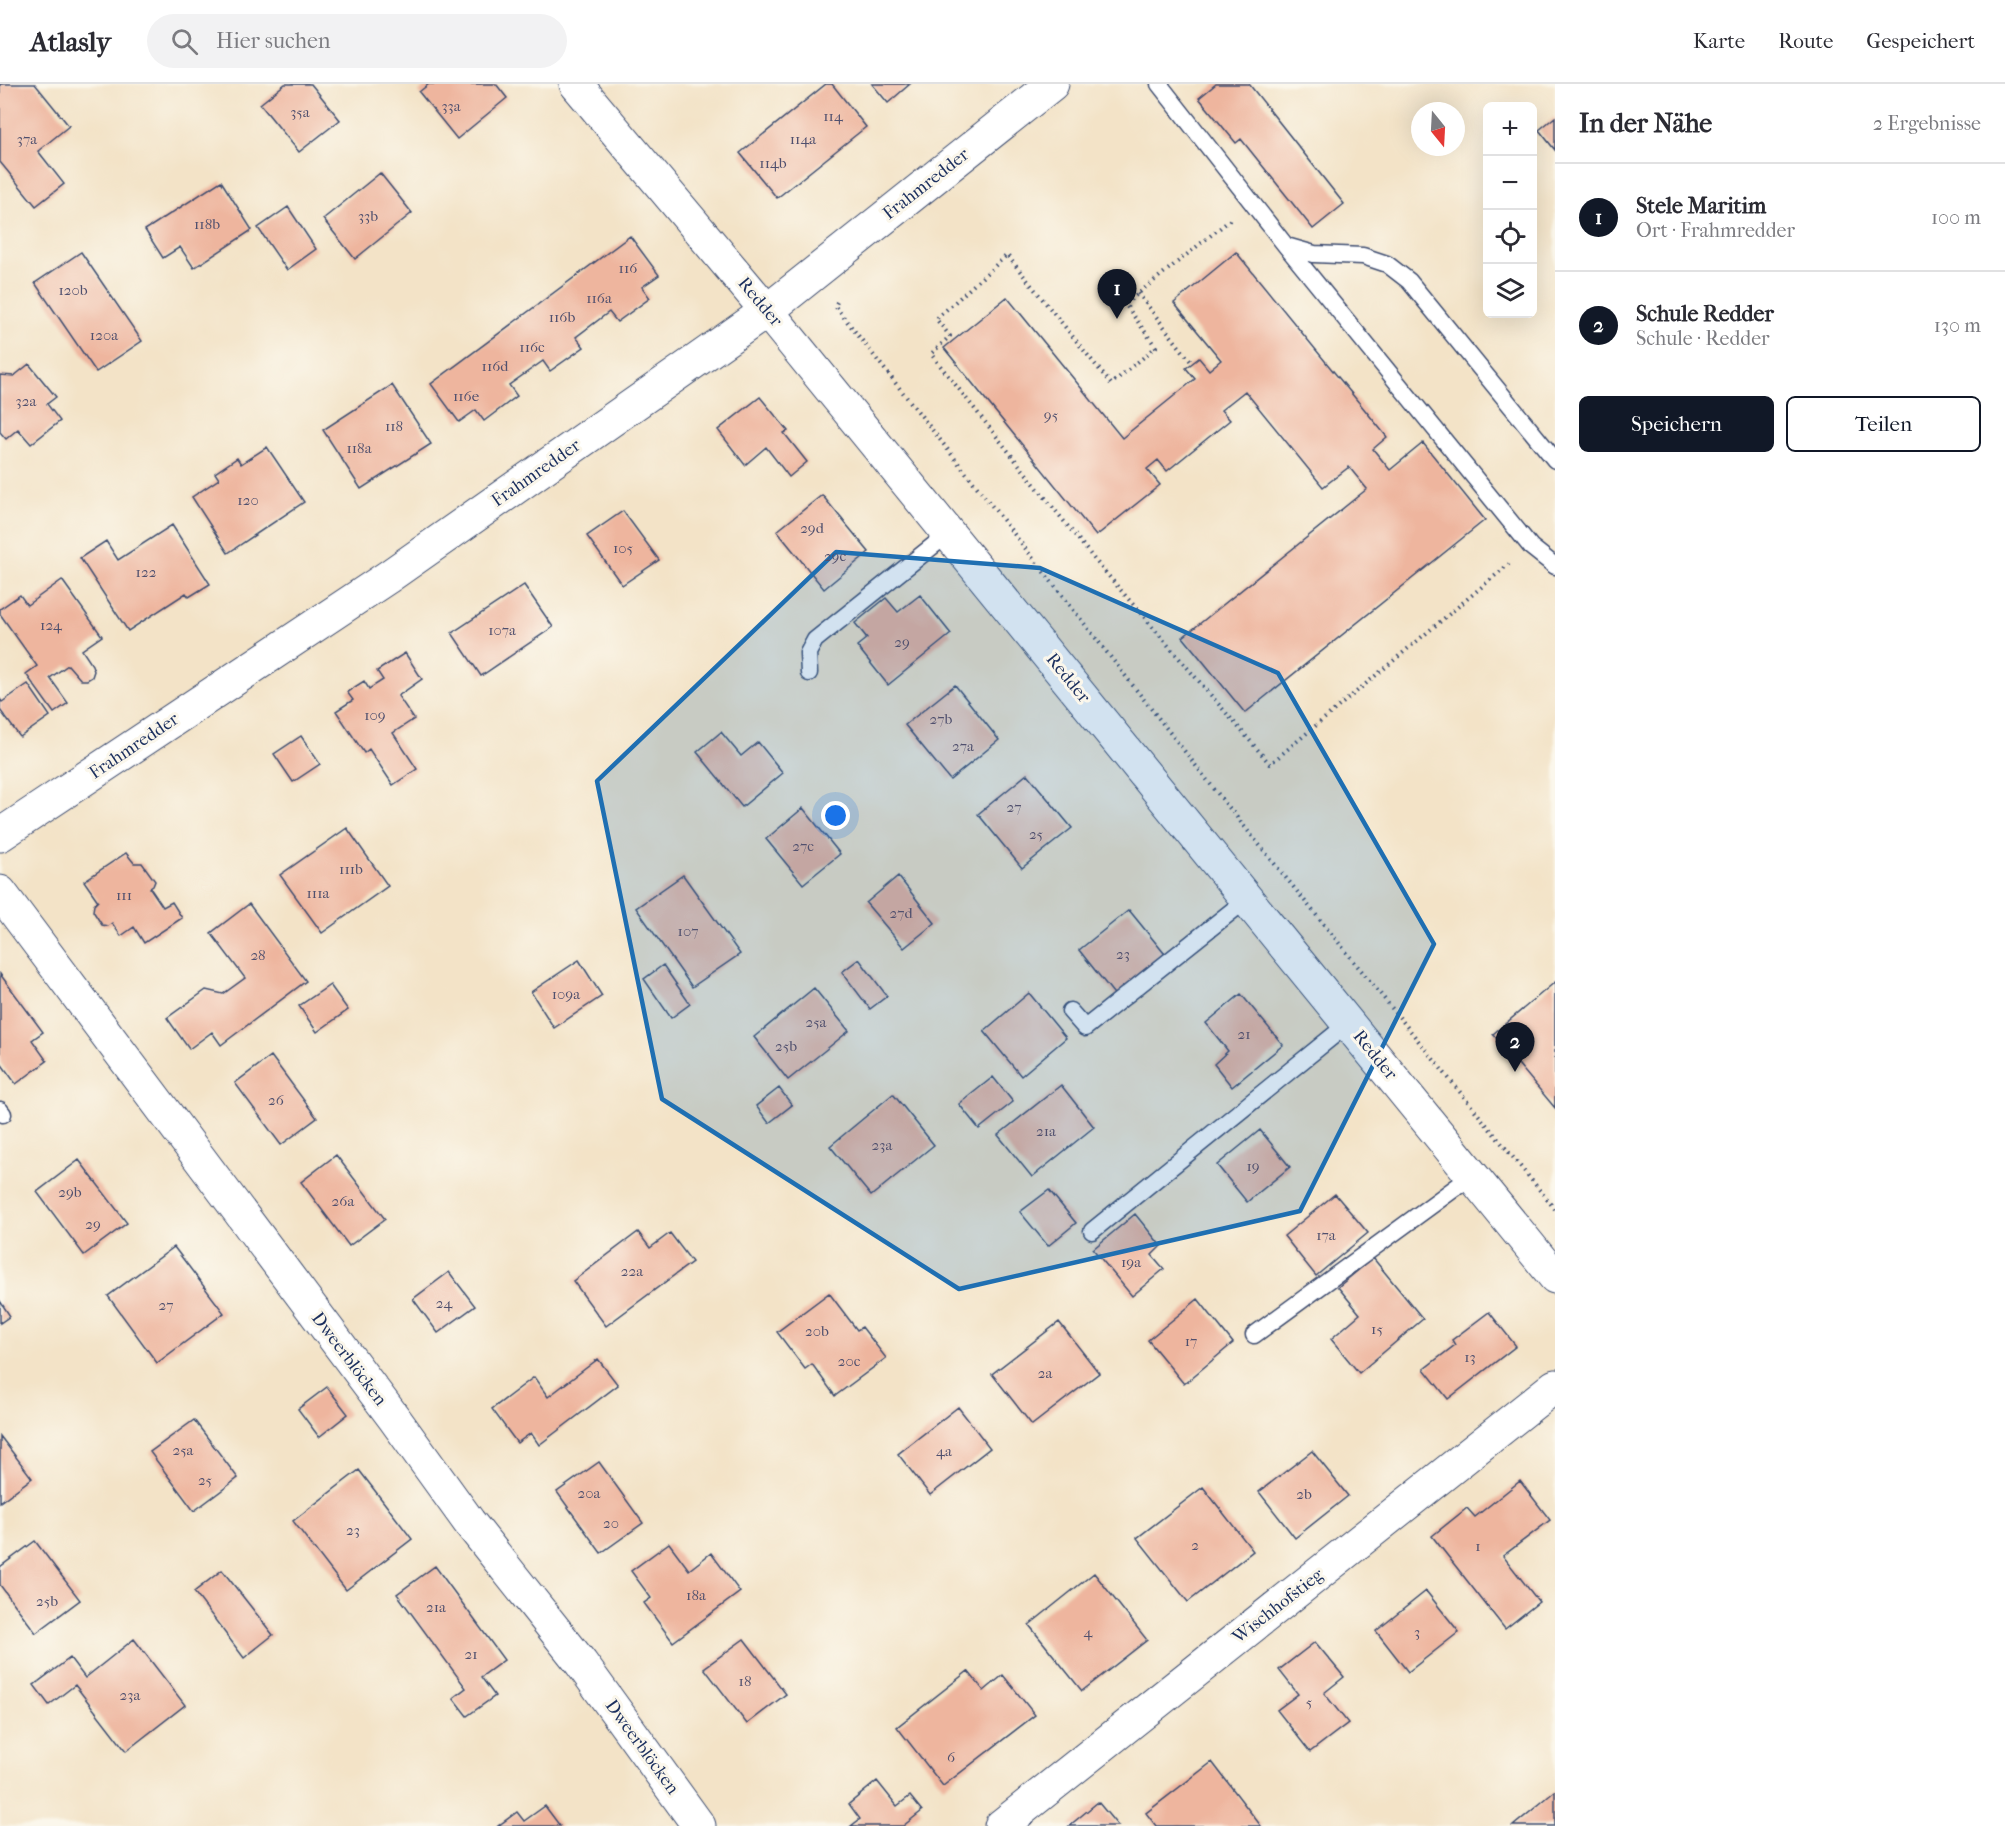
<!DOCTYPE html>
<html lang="de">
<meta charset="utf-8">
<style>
:root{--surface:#fff;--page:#f2f2f3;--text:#2b2b33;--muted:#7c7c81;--line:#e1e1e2;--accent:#111827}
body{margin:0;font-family:"IM FELL French Canon",serif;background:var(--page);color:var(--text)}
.controls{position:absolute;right:18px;top:18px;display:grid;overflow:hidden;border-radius:9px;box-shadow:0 6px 24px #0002}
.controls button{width:54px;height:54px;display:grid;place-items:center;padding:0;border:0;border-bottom:2px solid var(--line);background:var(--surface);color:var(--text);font:30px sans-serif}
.compass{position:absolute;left:1411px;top:18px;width:54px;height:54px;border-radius:50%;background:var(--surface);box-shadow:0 6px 24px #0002;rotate:162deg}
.you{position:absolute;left:836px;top:732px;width:21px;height:21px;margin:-15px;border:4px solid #fff;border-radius:50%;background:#1a73e8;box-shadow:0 0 0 9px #1a73e833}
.badge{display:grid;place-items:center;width:39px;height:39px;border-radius:50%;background:var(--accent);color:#fff;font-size:20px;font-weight:700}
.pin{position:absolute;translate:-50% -50px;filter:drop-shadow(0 2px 3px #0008)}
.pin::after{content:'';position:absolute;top:32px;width:21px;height:18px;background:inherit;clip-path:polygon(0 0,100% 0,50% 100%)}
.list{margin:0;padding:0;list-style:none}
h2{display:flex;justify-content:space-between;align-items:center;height:78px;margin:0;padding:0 24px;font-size:26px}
h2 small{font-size:20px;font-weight:400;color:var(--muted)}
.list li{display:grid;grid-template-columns:39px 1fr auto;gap:18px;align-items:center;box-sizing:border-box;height:108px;padding:0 24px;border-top:2px solid var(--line)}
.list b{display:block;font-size:22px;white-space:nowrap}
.list p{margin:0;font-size:20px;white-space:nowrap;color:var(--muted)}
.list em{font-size:20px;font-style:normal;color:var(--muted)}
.actions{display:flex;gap:12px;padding:18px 24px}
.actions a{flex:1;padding:14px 0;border:2px solid var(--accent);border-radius:9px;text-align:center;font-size:21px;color:var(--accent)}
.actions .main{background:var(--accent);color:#fff}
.icon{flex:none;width:33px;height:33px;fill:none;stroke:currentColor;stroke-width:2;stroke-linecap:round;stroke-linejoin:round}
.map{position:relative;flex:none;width:1555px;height:1742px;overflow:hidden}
header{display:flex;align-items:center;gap:36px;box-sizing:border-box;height:84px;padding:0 30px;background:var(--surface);border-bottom:2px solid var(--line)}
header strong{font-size:28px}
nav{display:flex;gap:33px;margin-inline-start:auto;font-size:21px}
.search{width:420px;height:54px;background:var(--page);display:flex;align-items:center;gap:15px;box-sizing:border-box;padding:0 21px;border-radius:33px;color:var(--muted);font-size:22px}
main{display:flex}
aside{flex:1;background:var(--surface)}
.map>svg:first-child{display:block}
.building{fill:#eeb59e}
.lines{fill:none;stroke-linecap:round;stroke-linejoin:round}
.service-casing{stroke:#3b4a6e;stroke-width:19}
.minor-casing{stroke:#3b4a6e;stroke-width:35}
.tertiary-casing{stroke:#3b4a6e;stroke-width:35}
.path{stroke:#3b4a6e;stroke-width:4;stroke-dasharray:1.5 4.5;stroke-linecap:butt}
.service{stroke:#fff;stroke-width:16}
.minor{stroke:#fff;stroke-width:33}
.tertiary{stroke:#fff;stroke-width:33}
.marked{fill:#1f6fb2;fill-opacity:0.2;stroke:#1f6fb2;stroke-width:4.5;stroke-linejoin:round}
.labels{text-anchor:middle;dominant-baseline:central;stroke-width:6;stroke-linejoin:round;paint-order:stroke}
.number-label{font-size:15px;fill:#50506e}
.street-label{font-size:18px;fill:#1b2f5e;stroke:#fbf7ec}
</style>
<header>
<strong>Atlasly</strong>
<div class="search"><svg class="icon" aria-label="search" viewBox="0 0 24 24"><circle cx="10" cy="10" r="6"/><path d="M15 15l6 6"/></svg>Hier suchen</div>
<nav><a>Karte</a><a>Route</a><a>Gespeichert</a></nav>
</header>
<main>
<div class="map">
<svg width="1555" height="1742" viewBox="0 0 1555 1742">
<rect width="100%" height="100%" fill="#fbf7ec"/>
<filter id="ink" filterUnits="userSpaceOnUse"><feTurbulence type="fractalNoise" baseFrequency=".0167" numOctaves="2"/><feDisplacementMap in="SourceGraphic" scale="12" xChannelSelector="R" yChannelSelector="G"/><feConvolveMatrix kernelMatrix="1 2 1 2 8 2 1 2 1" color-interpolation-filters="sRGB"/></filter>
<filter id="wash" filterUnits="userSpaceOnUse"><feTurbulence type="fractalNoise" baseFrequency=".008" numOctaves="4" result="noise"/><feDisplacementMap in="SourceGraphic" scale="24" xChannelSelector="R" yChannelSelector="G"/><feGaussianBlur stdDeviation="1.35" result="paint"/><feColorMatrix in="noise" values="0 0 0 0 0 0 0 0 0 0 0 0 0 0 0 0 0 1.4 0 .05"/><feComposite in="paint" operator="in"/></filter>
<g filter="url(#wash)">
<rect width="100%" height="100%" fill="#f3e3c7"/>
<g id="blocks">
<path class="building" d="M0,0H35L69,42L38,67L64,100L36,122L0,78Z
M285,0H311L340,36L299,68L260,20Z
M429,0H496L507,14L457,55L419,8Z
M826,0H832L866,43L777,114L740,69Z
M872,0H910L888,19Z
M1216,0H1249L1344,120L1313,145L1241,55L1236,59L1199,14Z
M1555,33V66L1539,46Z
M380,89L412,129L355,175L323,135Z
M221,97L252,146L194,184L180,163L163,174L145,146Z
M288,123L316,165L287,186L258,144Z
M630,152L659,191L642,203L650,214L617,238L609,228L576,253L584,263L550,287L543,277L509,301L517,312L484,337L476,326L459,338L431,300Z
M81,168L142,257L96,288L35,199Z
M1236,168L1387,353L1373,365L1390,386L1423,359L1485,436L1245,629L1183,553L1367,405L1349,383L1323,403L1245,307L1221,326L1230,336L1167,387L1158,376L1147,385L1160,401L1096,452L944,264L1007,213L1122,354L1195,295L1186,284L1199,274L1209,286L1221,276L1174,219Z
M29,280L56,313L47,320L60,337L31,360L18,345L6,355L0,348V291L14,292Z
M392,301L431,360L361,405L323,346Z
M760,313L788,347L784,349L807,378L789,393L766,363L745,381L718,346Z
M267,363L304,418L228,469L192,413L219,395L215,389L237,374L241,380Z
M822,411L869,468L824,505L777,447Z
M623,427L659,476L622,501L587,452Z
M172,441L210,500L189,513L186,509L128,547L80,474L106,457L118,476Z
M62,496L102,552L82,566L92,581L94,587L92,593L87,596H81L68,581L50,594L68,619L54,629L26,590L37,582L0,530V525L20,511L27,521Z
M524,501L553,543L481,592L452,549Z
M920,511L951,550L888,601L857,562L867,554L855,539L886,514L898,528Z
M405,569L422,595L398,612L414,635L393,649L417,685L393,701L369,665L364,669L336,627L353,616L347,608L364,597L369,605L383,596L377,587Z
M28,600L50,632L20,653L0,626V615L2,618Z
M955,601L999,656L950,696L905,641Z
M721,648L741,672L758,658L783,689L742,723L697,668Z
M301,652L320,680L293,698L274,670Z
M1027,690L1072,744L1022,784L978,730Z
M803,724L840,770L803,800L766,755Z
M347,744L388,802L322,849L280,791Z
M126,769L134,779H142L155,797L153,802L150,804L163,823L172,818L182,834L144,859L134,843L121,852L112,839L108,842L102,841L93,827L94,821L98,817L84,797Z
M683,791L740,870L692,903L636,824Z
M898,792L935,839L904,864L866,819Z
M249,820L306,897L221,961L212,948L189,965L167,934L206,906L223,910L245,894L211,849Z
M1129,826L1168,874L1117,914L1079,866Z
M859,875L887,912L870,925L842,888Z
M579,876L602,912L554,944L531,908Z
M663,881L690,920L671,934L644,895Z
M0,890L43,948L32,956L47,977L16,1000L0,978Z
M1555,898V1024L1493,950Z
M330,901L348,926L317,948L299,922Z
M814,904L849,947L788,996L754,953Z
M1029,909L1066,954L1021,992L984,947Z
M1241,910L1283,961L1232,1003L1214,980L1228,967L1206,939Z
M271,972L317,1034L281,1061L235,999Z
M993,993L1013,1018L979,1045L959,1020Z
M1061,1001L1094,1043L1032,1093L998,1051Z
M779,1004L792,1021L769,1039L756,1022Z
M893,1010L934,1061L871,1112L830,1062Z
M1260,1046L1290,1083L1247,1118L1217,1081Z
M336,1071L385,1135L349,1162L301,1098Z
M79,1076L127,1139L84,1171L37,1108Z
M1049,1106L1076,1139L1048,1162L1020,1128Z
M1335,1110L1368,1149L1316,1192L1284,1152Z
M1135,1130L1161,1162L1152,1171L1164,1185L1132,1212L1093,1165Z
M638,1148L650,1164L670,1149L692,1178L606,1242L573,1197Z
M174,1163L224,1229L157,1279L108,1212Z
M1373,1174L1423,1235L1359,1289L1331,1255L1360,1230L1338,1203Z
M449,1188L475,1222L438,1249L413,1215Z
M829,1209L857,1246L862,1243L886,1274L835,1312L812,1280L805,1285L777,1248Z
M1198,1215L1233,1259L1184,1300L1148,1256Z
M0,1217L10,1232L0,1239Z
M1489,1228L1516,1262L1448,1315L1424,1285L1455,1261L1452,1256Z
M1059,1238L1099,1289L1032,1341L992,1290Z
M598,1275L618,1301L539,1361L531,1349L517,1359L492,1325L534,1293L548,1313Z
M327,1303L348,1330L319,1353L298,1325Z
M958,1323L990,1364L930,1411L898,1370Z
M194,1336L238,1394L194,1427L150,1368Z
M0,1352L32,1394L0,1418Z
M1312,1367L1348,1412L1295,1454L1259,1408Z
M599,1378L643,1439L601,1469L557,1408Z
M359,1386L412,1455L346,1506L293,1437Z
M1520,1397L1550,1436L1503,1472L1539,1518L1505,1545L1432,1452L1467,1424L1475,1433Z
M1203,1403L1253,1467L1188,1518L1137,1454Z
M35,1457L80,1516L36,1549L0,1501V1483Z
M669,1459L689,1486L711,1469L740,1508L673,1558L644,1519L651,1514L631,1487Z
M435,1482L504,1576L481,1593L495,1612L467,1632L453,1614L466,1604L397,1510Z
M222,1486L273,1551L244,1574L194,1508Z
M1094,1489L1147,1556L1082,1607L1029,1541Z
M1426,1507L1459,1548L1408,1588L1376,1547Z
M134,1555L185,1621L126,1667L75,1601L49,1621L34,1601L70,1574L85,1594Z
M744,1555L786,1610L747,1640L704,1584Z
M1315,1558L1344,1593L1324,1609L1348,1639L1310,1668L1277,1626L1298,1610L1279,1586Z
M968,1587L984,1607L1003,1591L1035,1631L943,1702L897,1643Z
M1212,1678L1261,1742H1156L1146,1729Z
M877,1697L897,1722L910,1712L922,1727L903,1742H851L860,1735L849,1720Z
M1555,1707V1742H1513L1542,1718Z
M1098,1718L1118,1742H1069Z
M545,1722L560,1742H498L517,1728L524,1737Z"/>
</g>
</g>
<g filter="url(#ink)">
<use href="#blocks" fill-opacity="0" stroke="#3b4a6e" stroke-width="1.5"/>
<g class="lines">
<defs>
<path id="service" d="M1159,0L1286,162L1531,463L1555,482
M1286,162L1314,170L1363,172L1387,180L1409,197L1555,376
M809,589L808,569L815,556L949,449
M1070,927L1085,944L1247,815
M0,1026L3,1030
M1092,1147L1349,939
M1254,1251L1473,1091"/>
<path id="minor" d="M576,0L767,227L1555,1193
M0,808L394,1334L469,1438L581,1579L699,1742
M1001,1742L1555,1302"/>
<path id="tertiary" d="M0,751L388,493L767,227L1052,0"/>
</defs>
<use href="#service" class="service-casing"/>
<use href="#minor" class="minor-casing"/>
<use href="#tertiary" class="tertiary-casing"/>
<path class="path" d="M1230,136L1125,220L1156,263L1111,300L1007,171L936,235L950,252L931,270L1094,475L1270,680L1509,480
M1138,209L1192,279
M837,218L835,222L1222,715L1555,1125"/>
<use href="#service" class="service"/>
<use href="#minor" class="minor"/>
<use href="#tertiary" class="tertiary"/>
</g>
</g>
<path class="marked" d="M836,468L1040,484L1278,589L1434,860L1300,1127L959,1205L662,1015L597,697Z"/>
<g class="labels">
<g class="number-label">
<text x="451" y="22">33a</text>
<text x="300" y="28">35a</text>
<text x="833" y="32">114</text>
<text x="27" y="55">37a</text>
<text x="803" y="55">114a</text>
<text x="773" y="79">114b</text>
<text x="368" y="132">33b</text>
<text x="207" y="140">118b</text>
<text x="628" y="184">116</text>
<text x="73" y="206">120b</text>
<text x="599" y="214">116a</text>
<text x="562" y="233">116b</text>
<text x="104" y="251">120a</text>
<text x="532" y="263">116c</text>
<text x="495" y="282">116d</text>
<text x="466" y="312">116e</text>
<text x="26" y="317">32a</text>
<text x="1051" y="331">95</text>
<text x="394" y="342">118</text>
<text x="359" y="364">118a</text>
<text x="248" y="416">120</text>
<text x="812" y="444">29d</text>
<text x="623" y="464">105</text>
<text x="835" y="472">29c</text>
<text x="146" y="488">122</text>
<text x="51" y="541">124</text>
<text x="502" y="546">107a</text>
<text x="902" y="558">29</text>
<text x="375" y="631">109</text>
<text x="941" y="635">27b</text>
<text x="963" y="662">27a</text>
<text x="1014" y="723">27</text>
<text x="1036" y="750">25</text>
<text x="803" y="762">27c</text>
<text x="351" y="785">111b</text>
<text x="318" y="809">111a</text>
<text x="124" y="811">111</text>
<text x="901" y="829">27d</text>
<text x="688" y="847">107</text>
<text x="1123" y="870">23</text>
<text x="258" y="871">28</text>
<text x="566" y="910">109a</text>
<text x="816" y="938">25a</text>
<text x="1244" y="950">21</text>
<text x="786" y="962">25b</text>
<text x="276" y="1016">26</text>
<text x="1046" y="1047">21a</text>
<text x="882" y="1061">23a</text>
<text x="1253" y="1082">19</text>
<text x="70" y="1108">29b</text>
<text x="343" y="1117">26a</text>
<text x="93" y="1140">29</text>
<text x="1326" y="1151">17a</text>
<text x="1131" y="1178">19a</text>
<text x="632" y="1187">22a</text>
<text x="444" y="1219">24</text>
<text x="166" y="1221">27</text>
<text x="1377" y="1245">15</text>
<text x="817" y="1247">20b</text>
<text x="1191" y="1257">17</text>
<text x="1470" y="1273">13</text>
<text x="849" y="1277">20c</text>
<text x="1045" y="1289">2a</text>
<text x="183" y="1366">25a</text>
<text x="944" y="1367">4a</text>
<text x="205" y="1396">25</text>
<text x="589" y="1409">20a</text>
<text x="1304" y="1410">2b</text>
<text x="611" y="1439">20</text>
<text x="353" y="1446">23</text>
<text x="1195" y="1461">2</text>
<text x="1478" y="1462">1</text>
<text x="696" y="1511">18a</text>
<text x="47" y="1517">25b</text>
<text x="436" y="1523">21a</text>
<text x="1088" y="1548">4</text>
<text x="1417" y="1548">3</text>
<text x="471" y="1570">21</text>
<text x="745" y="1597">18</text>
<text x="130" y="1611">23a</text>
<text x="1309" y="1618">5</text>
<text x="951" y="1673">6</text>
</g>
<g class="street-label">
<text transform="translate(926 100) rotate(-38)">Frahmredder</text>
<text transform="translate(760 218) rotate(50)">Redder</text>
<text transform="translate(536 389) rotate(-35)">Frahmredder</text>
<text transform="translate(1068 594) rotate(51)">Redder</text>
<text transform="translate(134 662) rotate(-34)">Frahmredder</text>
<text transform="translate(1375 971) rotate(51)">Redder</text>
<text transform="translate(349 1275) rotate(53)">Dweerblöcken</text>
<text transform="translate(1278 1522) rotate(-38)">Wischhofstieg</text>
<text transform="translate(642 1663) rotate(54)">Dweerblöcken</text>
</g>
</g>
</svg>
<div class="controls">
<button>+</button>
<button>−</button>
<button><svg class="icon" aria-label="locate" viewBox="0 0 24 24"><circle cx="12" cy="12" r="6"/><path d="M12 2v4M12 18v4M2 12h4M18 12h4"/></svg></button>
<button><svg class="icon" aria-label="layers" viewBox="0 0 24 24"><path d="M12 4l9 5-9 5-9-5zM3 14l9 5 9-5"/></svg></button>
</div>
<svg class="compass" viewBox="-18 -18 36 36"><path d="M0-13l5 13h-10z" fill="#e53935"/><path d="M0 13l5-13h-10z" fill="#7c7c81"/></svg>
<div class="you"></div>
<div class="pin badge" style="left:1117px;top:235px">1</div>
<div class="pin badge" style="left:1515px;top:988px">2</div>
</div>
<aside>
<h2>In der Nähe<small>2 Ergebnisse</small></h2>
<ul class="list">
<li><span class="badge">1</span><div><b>Stele Maritim</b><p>Ort · Frahmredder</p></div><em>100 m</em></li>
<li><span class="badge">2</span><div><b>Schule Redder</b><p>Schule · Redder</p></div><em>130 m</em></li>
</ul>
<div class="actions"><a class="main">Speichern</a><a>Teilen</a></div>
</aside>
</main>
